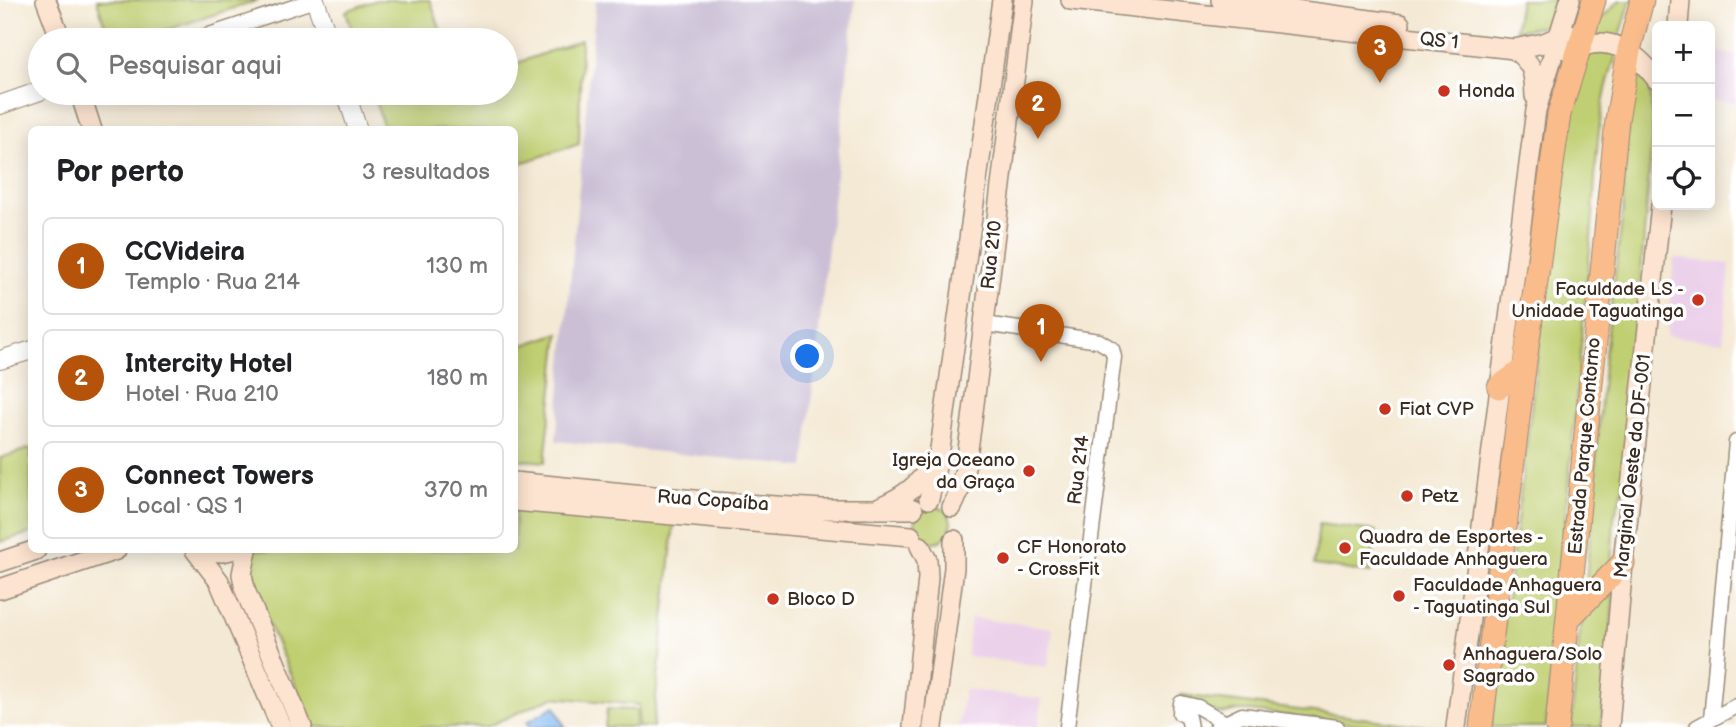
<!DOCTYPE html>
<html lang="pt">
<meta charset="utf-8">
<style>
:root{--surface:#fff;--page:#f6f6f6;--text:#202124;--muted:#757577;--line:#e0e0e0;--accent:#b45309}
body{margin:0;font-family:"Balsamiq Sans",sans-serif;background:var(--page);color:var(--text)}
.controls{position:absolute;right:21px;top:21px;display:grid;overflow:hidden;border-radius:10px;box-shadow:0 4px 18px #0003}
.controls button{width:63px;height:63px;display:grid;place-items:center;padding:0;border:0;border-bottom:2px solid var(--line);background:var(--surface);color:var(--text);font:35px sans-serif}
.you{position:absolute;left:808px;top:357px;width:24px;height:24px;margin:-18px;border:5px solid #fff;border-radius:50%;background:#1a73e8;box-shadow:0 0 0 10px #1a73e833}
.badge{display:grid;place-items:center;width:46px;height:46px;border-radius:50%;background:var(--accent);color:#fff;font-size:23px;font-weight:700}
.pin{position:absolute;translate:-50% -58px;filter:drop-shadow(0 2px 4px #0008)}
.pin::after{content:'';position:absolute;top:37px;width:24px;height:21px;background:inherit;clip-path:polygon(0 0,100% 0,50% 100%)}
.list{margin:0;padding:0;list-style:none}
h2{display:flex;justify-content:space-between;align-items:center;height:91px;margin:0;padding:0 28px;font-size:30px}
h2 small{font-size:23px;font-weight:400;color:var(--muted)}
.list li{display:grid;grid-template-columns:46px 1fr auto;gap:21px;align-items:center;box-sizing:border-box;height:98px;margin:0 14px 14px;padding:0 14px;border:2px solid var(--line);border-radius:10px}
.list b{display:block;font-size:26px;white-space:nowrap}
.list p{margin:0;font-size:23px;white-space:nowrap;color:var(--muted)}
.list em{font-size:23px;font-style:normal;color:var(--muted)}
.icon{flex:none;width:38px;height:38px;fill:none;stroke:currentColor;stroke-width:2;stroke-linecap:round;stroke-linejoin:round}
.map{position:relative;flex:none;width:1736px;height:727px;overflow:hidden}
.search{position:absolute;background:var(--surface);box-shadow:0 4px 18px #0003;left:28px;top:28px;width:490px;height:77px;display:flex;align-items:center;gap:18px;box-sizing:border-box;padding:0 24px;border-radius:38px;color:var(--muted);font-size:26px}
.panel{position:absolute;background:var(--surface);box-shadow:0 4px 18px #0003;left:28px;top:126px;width:490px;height:427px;border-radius:10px}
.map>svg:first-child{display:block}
.built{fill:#ecd1ea}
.industrial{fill:#cbbfd5}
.green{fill:#c0cf71;stroke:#7e7c48;stroke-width:2}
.water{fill:#7fb8f0;stroke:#5d7187;stroke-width:2}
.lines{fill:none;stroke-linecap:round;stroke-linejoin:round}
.minor-casing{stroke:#988a79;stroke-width:17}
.tertiary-casing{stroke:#988a79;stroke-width:20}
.secondary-casing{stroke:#988a79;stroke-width:22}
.trunk-casing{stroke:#988a79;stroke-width:25}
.minor{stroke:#fff;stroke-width:14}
.tertiary{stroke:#fff;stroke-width:18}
.secondary{stroke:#fde4d0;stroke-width:19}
.trunk{stroke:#f9bc8a;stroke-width:23}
.poi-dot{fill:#c8321e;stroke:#fff;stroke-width:2.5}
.labels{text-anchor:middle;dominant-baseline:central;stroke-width:7;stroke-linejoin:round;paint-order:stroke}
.street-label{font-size:19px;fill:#3b2a1e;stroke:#fff}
.poi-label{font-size:19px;fill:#3b2a1e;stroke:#fff;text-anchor:start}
</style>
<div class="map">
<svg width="1736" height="727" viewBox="0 0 1736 727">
<rect width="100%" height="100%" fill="#fff"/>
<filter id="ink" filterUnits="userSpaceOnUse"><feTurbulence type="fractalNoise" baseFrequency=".0143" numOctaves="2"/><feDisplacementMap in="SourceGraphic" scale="14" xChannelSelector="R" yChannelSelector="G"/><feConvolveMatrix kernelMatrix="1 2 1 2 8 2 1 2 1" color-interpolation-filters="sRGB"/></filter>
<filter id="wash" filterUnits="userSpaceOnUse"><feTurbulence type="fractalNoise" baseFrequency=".00686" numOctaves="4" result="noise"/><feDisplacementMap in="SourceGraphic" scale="28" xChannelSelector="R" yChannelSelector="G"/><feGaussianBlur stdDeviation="1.57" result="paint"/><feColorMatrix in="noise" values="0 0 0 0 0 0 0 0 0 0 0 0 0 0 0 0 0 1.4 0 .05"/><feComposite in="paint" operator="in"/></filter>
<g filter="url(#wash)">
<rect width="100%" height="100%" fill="#f4e9d4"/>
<path class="built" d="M1710,52L1736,55V103L1710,100Z
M1674,258L1730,264L1723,342L1667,336Z
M971,618L1053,628L1048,667L966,656Z
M964,689L1042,699L1038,727H959Z"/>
<path class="industrial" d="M596,0H855L804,467L556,441Z"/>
<path class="green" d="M97,0H259L135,40H109Z
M376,0H430L444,40H355L346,11Z
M1520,0H1566L1564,10L1550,26L1515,30Z
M1620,0H1631L1618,43L1591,40L1601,19Z
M581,40L579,144L515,165L514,130L384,129L373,93H506V67Z
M1590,53H1617C1597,105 1596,162 1593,216L1546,727H1491L1563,155L1577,82Z
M1636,70L1650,88L1653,125L1623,490L1614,517L1611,566L1585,595L1604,362L1623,211L1626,139Z
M559,333L545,462L515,459V348Z
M31,448V533L0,542V458Z
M915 524a18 18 0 1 1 36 0a18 18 0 1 1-36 0Z
M515,508L674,523L653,727H638L639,705L553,697L486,727H314L250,583L254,550H514Z
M1319,524L1376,531L1371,573L1314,565Z
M1615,584L1601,727H1571L1580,630L1585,614Z
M1181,695L1432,727H1381L1249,711H1233L1222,714L1180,701Z
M607,709L637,710L635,727H605Z"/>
<path class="water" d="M555,706L565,727H529L527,722Z"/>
</g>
<g filter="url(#ink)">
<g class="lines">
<defs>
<path id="minor" d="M194,40L315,0
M985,324L1099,341L1112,349L1114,357L1067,727
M1711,720L1736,442
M1190,727L1188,717L1180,713L1181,703L1198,707L1224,722
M1217,727L1242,715L1337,727
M1697,727L1736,706"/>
<path id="tertiary" d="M315,0L329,40
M346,93L358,130
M0,105L40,91
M0,360L32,350"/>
<path id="secondary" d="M46,0L61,40
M1071,0L1514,49L1544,43L1567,33
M1221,0L1400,24
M1678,26L1680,0
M1514,49C1534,65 1534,72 1535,96
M1570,52C1606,31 1635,50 1657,80
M80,93L92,130
M514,482L714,502L822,509H913
M929,499L940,449L1002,0
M514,501L911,536
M880,507C904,496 919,486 933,462
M952,507C965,483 967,455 971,428L1024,0
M195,550L219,581L281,727
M200,550L222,552L231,550
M247,550L242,574L245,590L302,727
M0,562L36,550
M0,589L116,550
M913,727L928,578L927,560L920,546
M933,727L954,568V540
M1456,727L1536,110L1570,0
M1609,727L1623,563L1661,205"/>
<path id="trunk" d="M1499,387L1524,369
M1569,618L1623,563
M1481,727L1524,369L1559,114L1594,0
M1557,727L1617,120L1629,50L1642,0"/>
</defs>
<use href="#minor" class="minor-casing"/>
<use href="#tertiary" class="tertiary-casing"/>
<use href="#secondary" class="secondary-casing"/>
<use href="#trunk" class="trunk-casing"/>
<use href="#minor" class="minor"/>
<use href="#tertiary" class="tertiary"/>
<use href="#secondary" class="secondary"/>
<use href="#trunk" class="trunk"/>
</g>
</g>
<g class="poi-dot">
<circle cx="1444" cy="91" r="7"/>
<circle cx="1698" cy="300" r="7"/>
<circle cx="1385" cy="409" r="7"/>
<circle cx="1029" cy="471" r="7"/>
<circle cx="1407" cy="496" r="7"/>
<circle cx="1345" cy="548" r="7"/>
<circle cx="1003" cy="558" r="7"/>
<circle cx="1399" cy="596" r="7"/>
<circle cx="773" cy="599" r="7"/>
<circle cx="1449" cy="665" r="7"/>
</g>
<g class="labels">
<g class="street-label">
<text transform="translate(1439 41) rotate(6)">QS 1</text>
<text transform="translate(992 255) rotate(-84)">Rua 210</text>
<text transform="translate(1585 446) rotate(-85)">Estrada Parque Contorno</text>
<text transform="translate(1633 466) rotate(-84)">Marginal Oeste da DF-001</text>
<text transform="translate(1079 470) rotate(-83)">Rua 214</text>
<text transform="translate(713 501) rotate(4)">Rua Copaíba</text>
</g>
<g class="poi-label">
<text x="1458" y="91">Honda</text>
<text x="1684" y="289" text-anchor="end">Faculdade LS -<tspan x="1684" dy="22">Unidade Taguatinga</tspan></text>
<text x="1399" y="409">Fiat CVP</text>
<text x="1015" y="460" text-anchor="end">Igreja Oceano<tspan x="1015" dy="22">da Graça</tspan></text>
<text x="1421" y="496">Petz</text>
<text x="1359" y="537">Quadra de Esportes -<tspan x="1359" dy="22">Faculdade Anhaguera</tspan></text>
<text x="1017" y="547">CF Honorato<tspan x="1017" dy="22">- CrossFit</tspan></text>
<text x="1413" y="585">Faculdade Anhaguera<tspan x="1413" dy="22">- Taguatinga Sul</tspan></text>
<text x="787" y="599">Bloco D</text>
<text x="1463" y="654">Anhaguera/Solo<tspan x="1463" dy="22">Sagrado</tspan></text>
</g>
</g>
</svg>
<div class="controls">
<button>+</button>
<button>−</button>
<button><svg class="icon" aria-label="locate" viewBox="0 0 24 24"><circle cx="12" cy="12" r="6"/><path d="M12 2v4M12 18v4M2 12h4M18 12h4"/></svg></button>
</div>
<div class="you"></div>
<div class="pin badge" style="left:1041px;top:362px">1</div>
<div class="pin badge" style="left:1038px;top:139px">2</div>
<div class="pin badge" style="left:1380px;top:83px">3</div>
<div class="search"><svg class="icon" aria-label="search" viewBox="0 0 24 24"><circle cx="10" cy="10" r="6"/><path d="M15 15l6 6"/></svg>Pesquisar aqui</div>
<section class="panel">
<h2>Por perto<small>3 resultados</small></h2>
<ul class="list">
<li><span class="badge">1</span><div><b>CCVideira</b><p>Templo · Rua 214</p></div><em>130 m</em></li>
<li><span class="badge">2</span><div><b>Intercity Hotel</b><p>Hotel · Rua 210</p></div><em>180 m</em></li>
<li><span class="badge">3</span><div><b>Connect Towers</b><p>Local · QS 1</p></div><em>370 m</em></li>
</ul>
</section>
</div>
